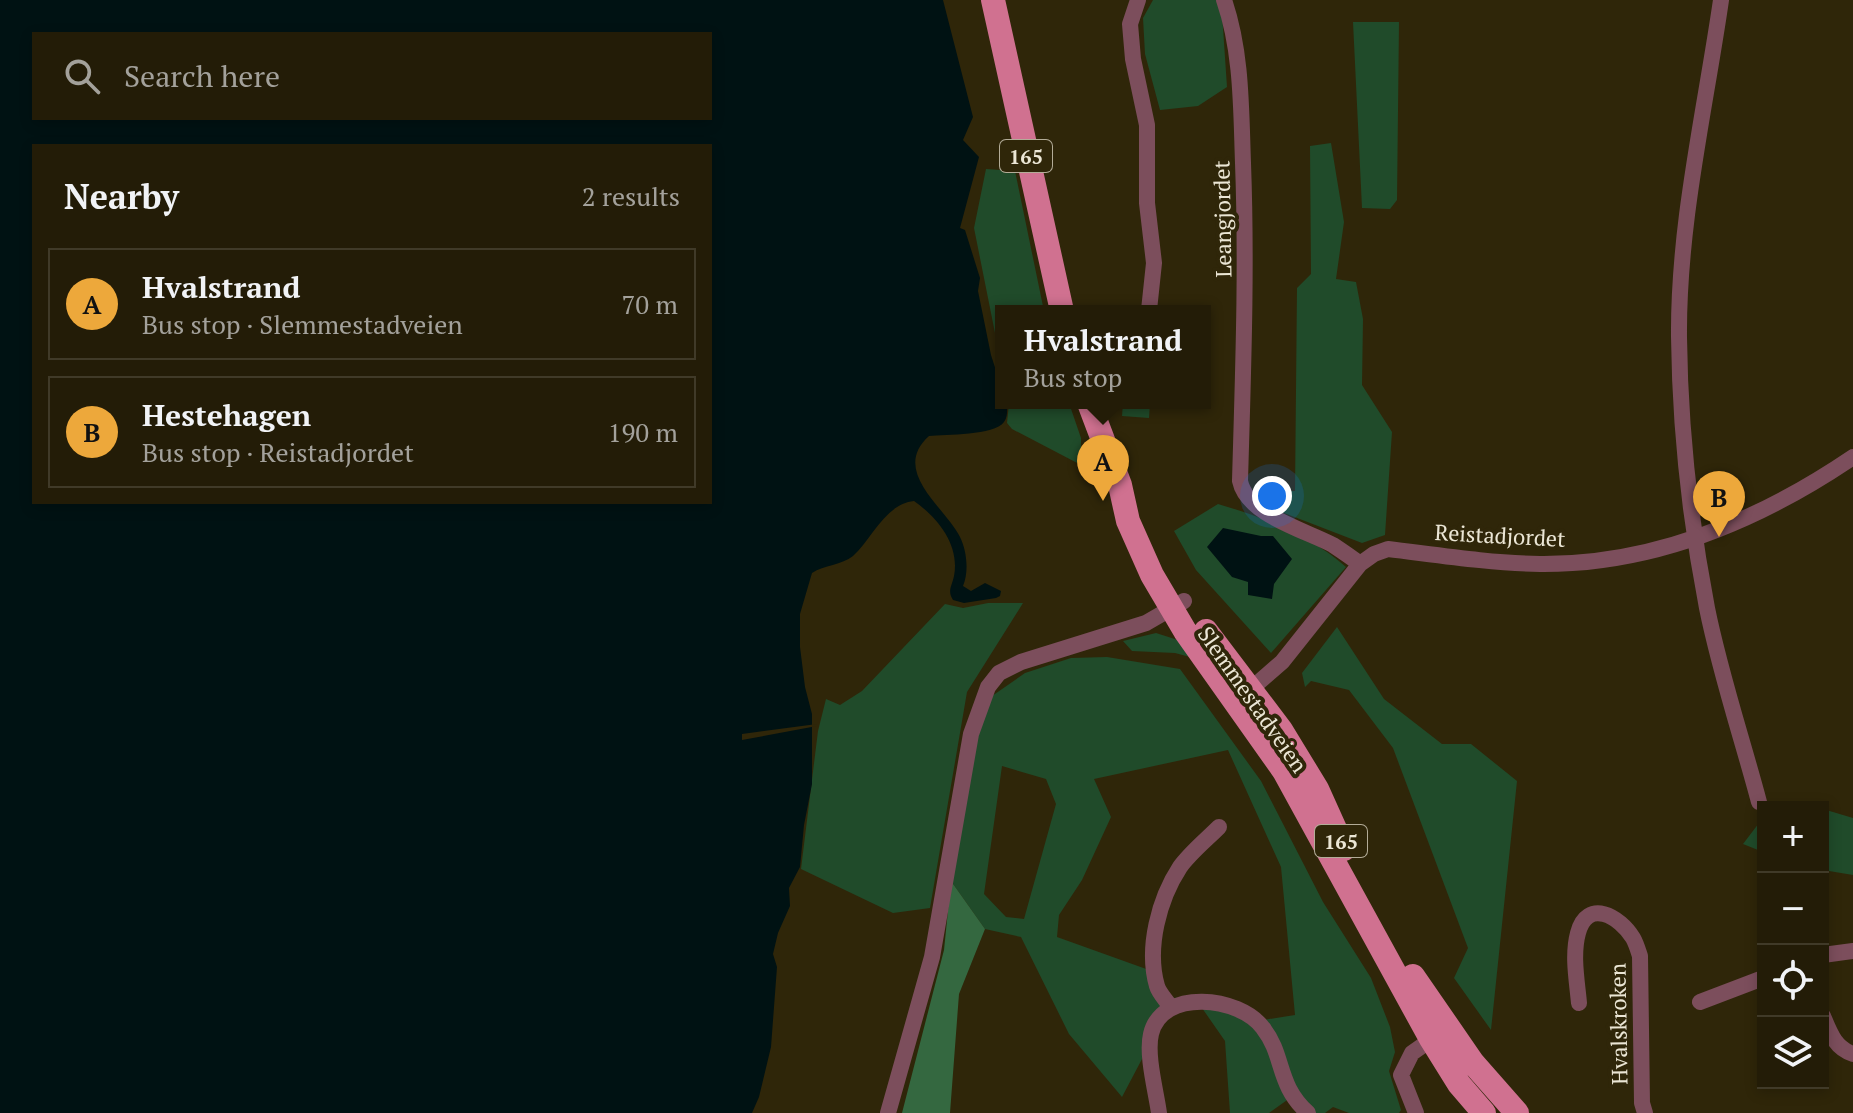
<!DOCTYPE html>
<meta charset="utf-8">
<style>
:root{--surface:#231c07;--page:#2f2915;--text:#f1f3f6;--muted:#a3a19b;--line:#403a28;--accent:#eda83b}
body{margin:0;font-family:"PT Serif",serif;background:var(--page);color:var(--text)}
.controls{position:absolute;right:24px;bottom:24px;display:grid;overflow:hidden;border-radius:0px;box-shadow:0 4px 12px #0003}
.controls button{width:72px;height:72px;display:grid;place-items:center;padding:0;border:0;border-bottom:2px solid var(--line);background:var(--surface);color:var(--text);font:40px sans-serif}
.you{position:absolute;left:1272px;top:496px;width:28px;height:28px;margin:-20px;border:6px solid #fff;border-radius:50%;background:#1a73e8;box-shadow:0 0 0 12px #1a73e833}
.badge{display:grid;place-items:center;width:52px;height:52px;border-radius:50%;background:var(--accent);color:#111;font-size:26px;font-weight:700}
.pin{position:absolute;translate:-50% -66px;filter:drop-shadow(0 2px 4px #0008)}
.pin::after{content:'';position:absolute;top:42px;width:28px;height:24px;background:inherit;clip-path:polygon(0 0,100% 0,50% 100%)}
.popup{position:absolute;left:995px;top:305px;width:216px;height:104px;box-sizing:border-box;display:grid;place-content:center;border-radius:0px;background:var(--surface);filter:drop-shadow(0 2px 6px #0005);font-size:26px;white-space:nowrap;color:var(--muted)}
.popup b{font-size:30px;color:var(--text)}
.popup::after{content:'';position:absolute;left:50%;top:100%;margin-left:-16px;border:16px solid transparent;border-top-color:var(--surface)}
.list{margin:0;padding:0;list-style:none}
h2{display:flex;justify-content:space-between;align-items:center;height:104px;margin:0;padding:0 32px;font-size:34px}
h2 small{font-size:26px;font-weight:400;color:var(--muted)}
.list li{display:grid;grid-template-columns:52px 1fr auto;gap:24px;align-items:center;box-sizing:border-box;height:112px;margin:0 16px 16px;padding:0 16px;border:2px solid var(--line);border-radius:0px}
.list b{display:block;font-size:30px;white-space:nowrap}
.list p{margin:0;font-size:26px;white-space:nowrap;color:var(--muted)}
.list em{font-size:26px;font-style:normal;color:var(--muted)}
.icon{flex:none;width:44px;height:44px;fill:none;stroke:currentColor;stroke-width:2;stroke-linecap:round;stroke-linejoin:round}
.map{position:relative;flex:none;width:1853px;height:1113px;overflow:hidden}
.search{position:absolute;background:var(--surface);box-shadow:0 4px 12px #0003;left:32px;top:32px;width:680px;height:88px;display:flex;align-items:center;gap:20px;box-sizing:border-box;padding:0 28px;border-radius:0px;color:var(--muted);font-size:30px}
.panel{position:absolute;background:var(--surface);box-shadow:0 4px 12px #0003;left:32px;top:144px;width:680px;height:360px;border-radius:0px}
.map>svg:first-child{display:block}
.green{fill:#204b2a;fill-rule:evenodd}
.forest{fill:#346840}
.water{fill:#001213;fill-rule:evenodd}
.pier{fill:#2f2609}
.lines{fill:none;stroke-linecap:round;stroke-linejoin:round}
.street{stroke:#7c4e5c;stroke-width:16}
.primary{stroke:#d07190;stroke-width:24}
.labels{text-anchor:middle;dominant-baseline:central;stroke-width:8;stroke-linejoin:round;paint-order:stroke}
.shield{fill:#2f2609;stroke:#b3ac98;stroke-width:2}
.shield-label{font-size:20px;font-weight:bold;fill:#ebe6d5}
.street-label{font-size:22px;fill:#ebe6d5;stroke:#2f2609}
</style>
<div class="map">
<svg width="1853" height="1113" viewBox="0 0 1853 1113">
<rect width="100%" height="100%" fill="#2f2609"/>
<path class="green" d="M1153,0H1217L1222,13L1227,87L1198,106L1160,110L1145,54L1143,18Z
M1353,22H1399L1397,200L1390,209L1362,208Z
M1331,143L1344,222L1336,279L1356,282L1363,319L1362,385L1392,432L1385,535L1362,543L1266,506L1252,493L1295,491L1297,288L1311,274L1310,146Z
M986,169L1015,171L1044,311H1001V363L974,228Z
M1009,403H1069L1081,438V465L1012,429L1007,423Z
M1123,403H1150L1149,418L1122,416Z
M1218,504C1263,517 1311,536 1346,567L1271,653L1196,570L1174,531Z
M988,603H1023L967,692L930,908L893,913L801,869L818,731L826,699L840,705L862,691L945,604L963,608Z
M1337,627L1384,699L1442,744H1471L1517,781L1491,1030L1454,978L1468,948L1393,748L1349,690L1311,681L1305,687L1302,673Z
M1156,633L1181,641L1190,657L1175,653L1132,651L1123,641Z
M1107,657L1180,669L1261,781L1323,902L1371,978L1390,1027L1395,1052L1389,1071L1401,1110L1399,1113H1349L1333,1107L1325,1113H1304L1290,1098L1269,1113H1230L1225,1041L1202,1008H1182L1162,1021L1122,1097L1069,1034L1021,937L985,929L951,881L979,730L992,696L1025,673L1071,658ZM1228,750L1281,867L1295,1015L1263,1020L1196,997L1171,998L1149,970L1057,937L1059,915L1082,880L1111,817L1094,779ZM1002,766L1046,779L1056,804L1024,919L1006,917L984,894Z
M1823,809L1853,818V875L1823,870Z
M1759,823H1763V852L1743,844Z"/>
<path class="forest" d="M951,881L985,929L959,994L950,1113H902L944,950Z"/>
<path class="water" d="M0,0H943L973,117L963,140L979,157L960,228L965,230L980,278L978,291L991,355L1001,386V403H1007C1007,409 1008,417 1004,422C994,436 946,434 929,436C890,471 945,507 960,537C967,551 969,572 963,586L971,591L985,583L1001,591L1000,596L996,598L964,603L953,600C947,591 952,586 954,576C960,545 938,518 914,501C885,504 872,539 853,556C842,565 824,565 812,573L800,614V647L805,687L812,714V784L804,825L800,867L789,888L790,906L778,933L773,954L777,967L771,1047L759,1097L752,1113H0ZM34,34H710V118H34ZM34,146H710V502H34Z
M1223,528L1261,536H1273L1292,559L1274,584L1272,599L1248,595V582L1232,577L1207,547Z"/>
<path class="pier" d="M817,724V726L742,740V734Z"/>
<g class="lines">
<path class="street" d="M1138,0L1130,24L1133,59L1147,125V203L1154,263L1149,310
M1224,0C1242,52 1241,109 1243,163C1247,271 1243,374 1240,481C1247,515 1305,530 1333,545C1342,551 1351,557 1360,564
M1721,0C1705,111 1678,224 1679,337C1680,427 1690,520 1707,608C1720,673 1742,738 1759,802
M1243,696L1282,662L1360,564L1374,554L1388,549C1438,555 1489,563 1540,564C1654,565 1760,520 1853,457
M1823,955L1853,951
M1700,1002L1763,978
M1579,1003C1577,981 1572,955 1578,933C1587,898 1620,916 1633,938C1636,943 1638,950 1640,956L1642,1103L1645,1113
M1170,1006C1166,1000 1159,993 1157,986C1146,948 1159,899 1180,867C1190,853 1206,840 1219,827
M1823,1016C1830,1033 1835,1048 1853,1054
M888,1113L932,957L971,734L988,687L999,673L1021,662L1146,623L1184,601
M1159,1113C1156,1091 1146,1055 1151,1034C1162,988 1239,996 1263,1028C1285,1056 1276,1084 1308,1113
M1416,1113L1401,1075L1412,1053L1439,1034"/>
<path class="primary" d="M993,0L1062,311
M1089,403L1120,485L1128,521L1152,575L1185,631L1284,771L1431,1039L1459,1084L1484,1113
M1206,631L1281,730L1317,789L1344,849
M1413,976L1473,1063L1517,1113"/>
</g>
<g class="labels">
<g class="shield">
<rect x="1000" y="140" width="52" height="32" rx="6"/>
<rect x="1315" y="825" width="52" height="32" rx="6"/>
</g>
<g class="shield-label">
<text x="1026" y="156">165</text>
<text x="1341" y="841">165</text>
</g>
<g class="street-label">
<text transform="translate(1222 219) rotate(-91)">Leangjordet</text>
<text transform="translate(1500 535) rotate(3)">Reistadjordet</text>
<text transform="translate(1253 699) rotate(55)">Slemmestadveien</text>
<text transform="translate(1618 1024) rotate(-91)">Hvalskroken</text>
</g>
</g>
</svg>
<div class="controls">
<button>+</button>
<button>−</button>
<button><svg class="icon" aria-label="locate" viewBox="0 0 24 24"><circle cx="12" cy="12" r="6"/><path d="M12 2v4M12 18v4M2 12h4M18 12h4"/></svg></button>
<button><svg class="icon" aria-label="layers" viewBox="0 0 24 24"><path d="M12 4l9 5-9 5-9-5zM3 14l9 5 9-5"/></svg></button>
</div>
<div class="you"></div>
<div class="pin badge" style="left:1103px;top:501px">A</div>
<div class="popup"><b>Hvalstrand</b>Bus stop</div>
<div class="pin badge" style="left:1719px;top:537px">B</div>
<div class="search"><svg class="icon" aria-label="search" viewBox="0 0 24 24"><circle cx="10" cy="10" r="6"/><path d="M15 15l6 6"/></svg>Search here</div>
<section class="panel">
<h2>Nearby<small>2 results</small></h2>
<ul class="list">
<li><span class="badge">A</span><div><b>Hvalstrand</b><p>Bus stop · Slemmestadveien</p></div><em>70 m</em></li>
<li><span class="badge">B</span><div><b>Hestehagen</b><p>Bus stop · Reistadjordet</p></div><em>190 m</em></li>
</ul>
</section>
</div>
